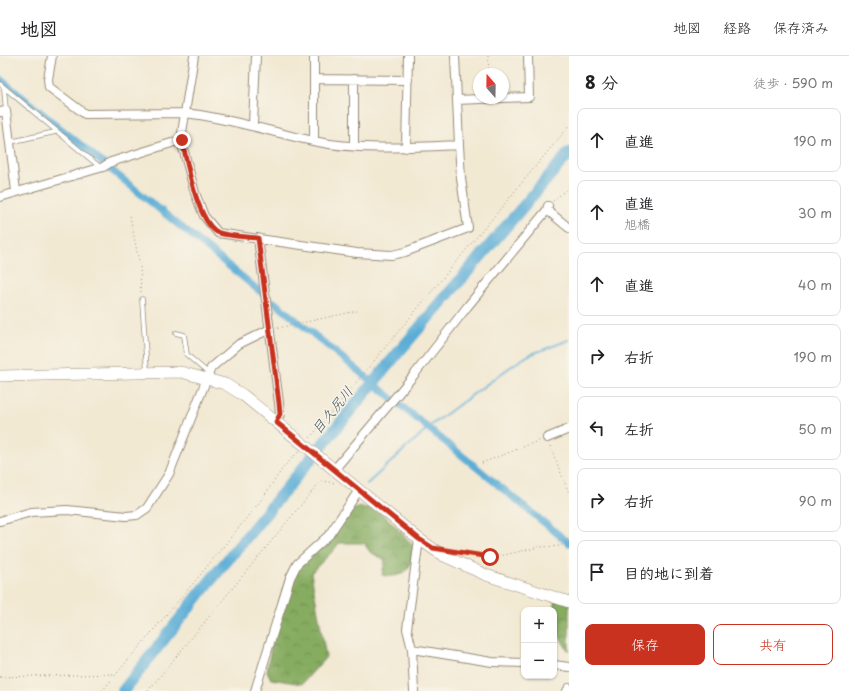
<!DOCTYPE html>
<html lang="ja">
<meta charset="utf-8">
<style>
:root{--surface:#fff;--page:#f6f6f6;--text:#202124;--muted:#757577;--line:#e0e0e0;--accent:#c8321e}
body{margin:0;font-family:"Playpen Sans","Klee One",sans-serif;background:var(--page);color:var(--text)}
.controls{position:absolute;right:12px;bottom:12px;display:grid;overflow:hidden;border-radius:8px;box-shadow:0 1px 3px #0004}
.controls button{width:36px;height:36px;display:grid;place-items:center;padding:0;border:0;border-bottom:1px solid var(--line);background:var(--surface);color:var(--text);font:20px sans-serif}
.compass{position:absolute;left:473px;top:12px;width:36px;height:36px;border-radius:50%;background:var(--surface);box-shadow:0 1px 3px #0004;rotate:340deg}
.stop{position:absolute;width:12px;height:12px;margin:-9px;border:3px solid #c8321e;border-radius:50%;background:#fff}
.stop.end{background:#c8321e;border-color:#fff;box-shadow:0 1px 4px #0008}
.list{margin:0;padding:0;list-style:none}
h2{display:flex;justify-content:space-between;align-items:center;height:52px;margin:0;padding:0 16px;font-size:17px}
h2 small{font-size:13px;font-weight:400;color:var(--muted)}
.list li{display:grid;grid-template-columns:26px 1fr auto;gap:12px;align-items:center;box-sizing:border-box;height:64px;margin:0 8px 8px;padding:0 8px;border:1px solid var(--line);border-radius:8px}
.list b{display:block;font-size:15px;white-space:nowrap}
.list p{margin:0;font-size:13px;white-space:nowrap;color:var(--muted)}
.list em{font-size:13px;font-style:normal;color:var(--muted)}
.actions{display:flex;gap:8px;padding:12px 16px}
.actions a{flex:1;padding:9px 0;border:1px solid var(--accent);border-radius:8px;text-align:center;font-size:14px;color:var(--accent)}
.actions .main{background:var(--accent);color:#fff}
.icon{flex:none;width:22px;height:22px;fill:none;stroke:currentColor;stroke-width:2;stroke-linecap:round;stroke-linejoin:round}
.map{position:relative;flex:none;width:569px;height:635px;overflow:hidden}
header{display:flex;align-items:center;gap:24px;box-sizing:border-box;height:56px;padding:0 20px;background:var(--surface);border-bottom:1px solid var(--line)}
header strong{font-size:19px}
nav{display:flex;gap:22px;margin-inline-start:auto;font-size:14px}
main{display:flex}
aside{flex:1;background:var(--surface)}
.map>svg:first-child{display:block}
.forest{fill:url(#forest-crowns);stroke:#606b40}
.lines{fill:none;stroke-linecap:round;stroke-linejoin:round}
.stream{stroke:#5cadd6;stroke-width:2}
.canal{stroke:#5cadd6;stroke-width:7}
.river{stroke:#5cadd6;stroke-width:12}
.lane-casing{stroke:#968a78;stroke-width:5.5}
.street-casing{stroke:#968a78;stroke-width:10}
.secondary-casing{stroke:#968a78;stroke-width:12}
.path{stroke:#968a78;stroke-width:1;stroke-dasharray:1 3;stroke-linecap:butt}
.lane{stroke:#fff;stroke-width:4}
.street{stroke:#fff;stroke-width:8}
.secondary{stroke:#fff;stroke-width:11}
.route{stroke:#c8321e;stroke-width:5}
.labels{text-anchor:middle;dominant-baseline:central;stroke-width:3;stroke-linejoin:round;paint-order:stroke}
.water-label{font-size:14px;font-style:italic;fill:#47585e;stroke:#f7f3e8}
</style>
<header>
<strong>地図</strong>
<nav><a>地図</a><a>経路</a><a>保存済み</a></nav>
</header>
<main>
<div class="map">
<svg width="569" height="635" viewBox="0 0 569 635">
<defs>
<pattern id="forest-crowns" width="20" height="18" patternUnits="userSpaceOnUse"><rect width="20" height="18" fill="#86ac61"/><path d="M2 6a3 3 0 1 1 6 0M12 15a3 3 0 1 1 6 0" fill="none" stroke="#6f8c4f"/></pattern>
</defs>
<rect width="100%" height="100%" fill="#f7f3e8"/>
<filter id="ink" filterUnits="userSpaceOnUse"><feTurbulence type="fractalNoise" baseFrequency=".025" numOctaves="2"/><feDisplacementMap in="SourceGraphic" scale="8" xChannelSelector="R" yChannelSelector="G"/><feConvolveMatrix kernelMatrix="1 2 1 2 8 2 1 2 1" color-interpolation-filters="sRGB"/></filter>
<filter id="wash" filterUnits="userSpaceOnUse"><feTurbulence type="fractalNoise" baseFrequency=".012" numOctaves="4" result="noise"/><feDisplacementMap in="SourceGraphic" scale="16" xChannelSelector="R" yChannelSelector="G"/><feGaussianBlur stdDeviation="0.9" result="paint"/><feColorMatrix in="noise" values="0 0 0 0 0 0 0 0 0 0 0 0 0 0 0 0 0 1.4 0 .05"/><feComposite in="paint" operator="in"/></filter>
<g filter="url(#wash)">
<rect width="100%" height="100%" fill="#f2e9d3"/>
<path class="forest" d="M360,451C383,451 399,475 413,490C412,496 412,504 410,509C405,520 391,522 382,519L385,504L370,496L364,487H339L333,495L311,517L326,601L302,628L271,623L267,615L277,555L289,514L320,487L348,456Z
M556,544H569V595C558,583 551,559 556,544Z"/>
<g class="lines">
<path class="stream" d="M367,428L430,370L513,309L529,299L569,284"/>
<path class="canal" d="M0,23L262,237
M274,246L569,487"/>
<path class="river" d="M123,635L202,535L397,298L569,97"/>
</g>
</g>
<g filter="url(#ink)">
<g class="lines">
<defs>
<path id="lane" d="M0,28L100,111
M4,32L6,55
M10,86L55,76
M142,243L147,316
M176,277L184,279L187,299L208,317"/>
<path id="street" d="M52,0L48,23L49,31L85,58L185,57L181,84L195,137L204,160L218,177L357,197L392,199L405,196L468,172L461,122L459,89
M194,0L185,57C229,62 270,76 313,85C360,95 412,91 459,89L457,44L529,41L528,0
M455,0L457,44
M314,23L408,24
M0,56L6,55L16,135
M253,69L256,0
M314,85V0
M354,89V23
M406,92L408,0
M0,141L103,111L111,106L181,84
M547,154L569,172
M258,182L279,347L280,358L276,366
M547,382L569,373
M334,414L414,319L467,251L547,154L548,150
M0,465L31,456L67,454L126,460L137,459L147,452L169,418L211,312L239,288L270,273
M412,593L492,606L524,607
M554,609L569,611
M255,635L290,522L297,508L329,479L359,434
M414,635L412,593L407,573L419,483
M567,635L569,632"/>
<path id="secondary" d="M0,320L181,316L225,328L243,339L419,483L442,499L486,519L569,546"/>
</defs>
<use href="#lane" class="lane-casing"/>
<use href="#street" class="street-casing"/>
<use href="#secondary" class="secondary-casing"/>
<path class="path" d="M488,0L489,18
M553,145L569,131
M130,160L140,211L141,238
M278,272L357,255
M310,382L569,70
M550,390L569,437
M482,407L541,384
M459,496L500,500L539,491L560,490L565,487L569,482
M0,621L115,618
M102,635L201,518L262,443L283,412L298,396
M148,635L315,432L321,425L336,427"/>
<use href="#lane" class="lane"/>
<use href="#street" class="street"/>
<use href="#secondary" class="secondary"/>
</g>
</g>
<g class="lines" filter="url(#ink)">
<path class="route" d="M182,84C187,107 197,164 217,176C225,180 248,181 258,182L279,347L280,358L276,366L419,483L433,492L490,501"/>
</g>
<g class="labels">
<g class="water-label">
<text transform="translate(332 354) rotate(-51)">目久尻川</text>
</g>
</g>
</svg>
<div class="controls">
<button>+</button>
<button>−</button>
</div>
<svg class="compass" viewBox="-18 -18 36 36"><path d="M0-13l5 13h-10z" fill="#e53935"/><path d="M0 13l5-13h-10z" fill="#757577"/></svg>
<div class="stop" style="left:490px;top:501px"></div>
<div class="stop end" style="left:182px;top:84px"></div>
</div>
<aside>
<h2>8 分<small>徒歩 · 590 m</small></h2>
<ul class="list">
<li><svg class="icon" aria-label="ahead" viewBox="0 0 24 24"><path d="M12 20V5M6 11l6-6 6 6"/></svg><div><b>直進</b></div><em>190 m</em></li>
<li><svg class="icon" aria-label="ahead" viewBox="0 0 24 24"><path d="M12 20V5M6 11l6-6 6 6"/></svg><div><b>直進</b><p>旭橋</p></div><em>30 m</em></li>
<li><svg class="icon" aria-label="ahead" viewBox="0 0 24 24"><path d="M12 20V5M6 11l6-6 6 6"/></svg><div><b>直進</b></div><em>40 m</em></li>
<li><svg class="icon" aria-label="right" viewBox="0 0 24 24"><path d="M7 20v-9h11M14 6l5 5-5 5"/></svg><div><b>右折</b></div><em>190 m</em></li>
<li><svg class="icon" aria-label="left" viewBox="0 0 24 24"><path d="M17 20v-9H6M10 6l-5 5 5 5"/></svg><div><b>左折</b></div><em>50 m</em></li>
<li><svg class="icon" aria-label="right" viewBox="0 0 24 24"><path d="M7 20v-9h11M14 6l5 5-5 5"/></svg><div><b>右折</b></div><em>90 m</em></li>
<li><svg class="icon" aria-label="arrive" viewBox="0 0 24 24"><path d="M6 21V4h12l-3 4 3 4H6"/></svg><div><b>目的地に到着</b></div></li>
</ul>
<div class="actions"><a class="main">保存</a><a>共有</a></div>
</aside>
</main>
